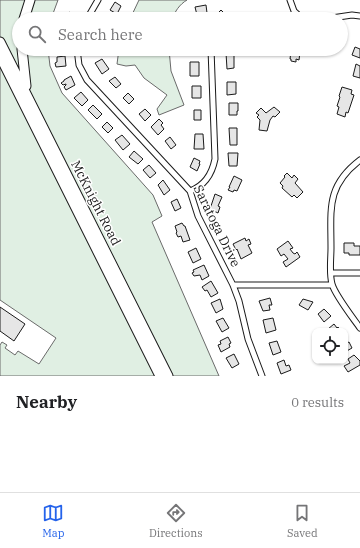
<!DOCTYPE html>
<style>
:root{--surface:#fff;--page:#f6f6f6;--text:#202124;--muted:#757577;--line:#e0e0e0;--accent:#2563eb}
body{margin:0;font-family:"IBM Plex Serif",serif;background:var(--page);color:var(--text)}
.controls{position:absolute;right:12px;bottom:12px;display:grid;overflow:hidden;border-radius:8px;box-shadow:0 1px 3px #0004}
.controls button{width:36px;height:36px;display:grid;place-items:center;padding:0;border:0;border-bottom:1px solid var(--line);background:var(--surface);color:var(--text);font:20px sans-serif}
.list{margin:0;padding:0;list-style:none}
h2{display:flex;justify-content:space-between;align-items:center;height:52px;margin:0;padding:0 16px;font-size:17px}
h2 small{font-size:13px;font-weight:400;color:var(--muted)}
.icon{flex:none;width:22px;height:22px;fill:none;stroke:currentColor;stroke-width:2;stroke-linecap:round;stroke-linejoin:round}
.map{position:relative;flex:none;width:360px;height:376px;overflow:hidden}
.search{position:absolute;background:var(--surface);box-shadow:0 1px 3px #0004;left:12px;right:12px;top:12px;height:44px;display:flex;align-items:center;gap:10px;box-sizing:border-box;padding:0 14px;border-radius:22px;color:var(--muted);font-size:15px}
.sheet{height:116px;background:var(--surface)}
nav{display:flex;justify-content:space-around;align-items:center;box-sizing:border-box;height:56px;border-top:1px solid var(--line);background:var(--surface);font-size:11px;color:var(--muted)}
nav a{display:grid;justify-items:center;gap:2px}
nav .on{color:var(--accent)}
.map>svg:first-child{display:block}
.green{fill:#e0efe3;stroke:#6a6a6a}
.building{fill:#e6e6e6;stroke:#1a1a1a}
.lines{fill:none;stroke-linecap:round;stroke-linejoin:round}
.street-casing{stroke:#1a1a1a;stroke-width:7}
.highway-casing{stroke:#1a1a1a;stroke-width:11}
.street{stroke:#fff;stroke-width:5}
.highway{stroke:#fff;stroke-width:9}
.labels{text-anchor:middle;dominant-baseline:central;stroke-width:3;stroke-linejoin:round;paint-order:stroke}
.street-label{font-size:13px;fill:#1a1a1a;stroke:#fff}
</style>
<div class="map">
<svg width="360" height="376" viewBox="0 0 360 376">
<rect width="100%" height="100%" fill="#fff"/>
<path class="green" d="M0,0H58L51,19H19V49H48L50,66L62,93L153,195L162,216L152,222L219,376H168L0,42Z
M139,0H187C180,4 174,12 173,19H130Z
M119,49H169L171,71L184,105L159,115L157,109L167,95L144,78L135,65L126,66L117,64Z
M0,56L160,376H0V345L2,342L7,345L5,348L15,355L18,351L39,364L56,338L0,300Z"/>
<path class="building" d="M115,2L121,6L117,14L110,10Z
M206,5L207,13L197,15L195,7Z
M221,10L229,18L228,19H219L215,16Z
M69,12L75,16L73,19H64Z
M355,47L360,49V58L352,55Z
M293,49H297V52H300L299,60L296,59V62L291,61V59H290L291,51L293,52Z
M226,53H234V68L227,69Z
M65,56L66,66L56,67L55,63L57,62V57Z
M102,59L109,69L102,74L95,63Z
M190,62H199V76H190Z
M356,64L360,66V78L353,76Z
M71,76L75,85L66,90L64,87L66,85V84L63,85L61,83L64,81V80Z
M115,77L121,84L116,88L109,81Z
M227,82H236V94L227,95Z
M192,86H201V98H192Z
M342,87L352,90L351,94L354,95L348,113L346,112L345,117L337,114L339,107L337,106L340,97L339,96Z
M81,92L88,100L82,106L74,98Z
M128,93L134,99L129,104L123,98Z
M229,103H238V111H237V115H229Z
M93,105L102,114L97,119L88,110Z
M274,107L280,112L275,117L273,116L270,120L267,131L259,130L260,120L257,117L259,115L256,113L261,108L266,113Z
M145,109L151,115L145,121L139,114Z
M194,110H201V120H194Z
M159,119L163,123L161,125L164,129L158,135L151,127Z
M107,122L113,128L108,133L102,127Z
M229,128H237V145H230Z
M195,134H203L204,149H194Z
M122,135L130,144L123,150L115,140Z
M170,137L176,145L171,149L165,141Z
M134,151L143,159L138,164L129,157Z
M228,153H238L237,166H229Z
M194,158L200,161L199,164H200L197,171L190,167Z
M149,165L156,173L150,178L143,170Z
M287,173L292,178L294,175L298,179L295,183L303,192L297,198L294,195L292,197L282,188L283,186L280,183L285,177L284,176Z
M234,176L242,180L237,191L234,190L233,192L228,190L230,187H229Z
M163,180L170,190L164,195L158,185Z
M215,194L222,197L218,206L220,207L218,213L210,209Z
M177,199L181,208L175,211L171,202Z
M182,223L184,226H185L190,240L183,242L181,236L178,237L176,233L177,232L175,226Z
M245,238L246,241L249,239L251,244L248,245L252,253L241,259L237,249L236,250L233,244Z
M288,241L293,248L290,249L293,253L295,254L297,252L300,257L286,267L283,262L288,259L284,254L281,256L277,249Z
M344,243H354V246H360V255H349V253H344Z
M196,248L201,259L193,263L188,252Z
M204,265L209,276L202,280L200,275L194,276L192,273L194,272L193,270Z
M211,281L218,293L211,297L207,290L205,291L202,287Z
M270,298L272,305H269L270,310L263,311L259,301Z
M220,299L223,309L216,313L211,303Z
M303,299L313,302L308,310L299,305Z
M0,307L25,324L14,341L0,331Z
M324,309L331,316L324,322L318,314Z
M223,318L229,328L222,332L216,321Z
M273,318L276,330L266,333L263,320Z
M334,324L337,328L338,327L341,331H330L328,329Z
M228,337L231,343L229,344L230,347L221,352L218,345L221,344L220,341Z
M277,341L281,352L273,355L269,343Z
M345,341L347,343L349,342L352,348L345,352Z
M234,354L239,364L232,368L226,358Z
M354,355L360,361V365L348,372L344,366L350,363L348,359Z
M284,360L286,366L289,365L291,370L281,374L277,363Z"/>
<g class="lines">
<defs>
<path id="street" d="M290,0L294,11L303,19
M87,19L98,0
M325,19L352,15L360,16
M77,49L79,65L87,80L190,191L198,216L233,285L239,301L248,339L262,376
M360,160C326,186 331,209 331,248C331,259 329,273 332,284C335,295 353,318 360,328
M190,191C204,186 212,174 215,159L211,49
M331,273H360
M233,285H332"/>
<path id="highway" d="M24,19L30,0
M0,42L168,376
M22,49L26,86
M0,56L160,376"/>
</defs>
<use href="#street" class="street-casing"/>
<use href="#highway" class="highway-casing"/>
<use href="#street" class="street"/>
<use href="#highway" class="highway"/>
</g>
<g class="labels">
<g class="street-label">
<text transform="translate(96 203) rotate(63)">McKnight Road</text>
<text transform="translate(217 226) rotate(64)">Saratoga Drive</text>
</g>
</g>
</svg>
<div class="controls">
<button><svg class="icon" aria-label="locate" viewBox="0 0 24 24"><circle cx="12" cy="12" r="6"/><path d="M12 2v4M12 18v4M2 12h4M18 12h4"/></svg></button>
</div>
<div class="search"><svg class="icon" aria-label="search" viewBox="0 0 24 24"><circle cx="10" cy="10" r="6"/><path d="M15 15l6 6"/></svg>Search here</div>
</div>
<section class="sheet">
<h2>Nearby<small>0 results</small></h2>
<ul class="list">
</ul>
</section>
<nav>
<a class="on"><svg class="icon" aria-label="map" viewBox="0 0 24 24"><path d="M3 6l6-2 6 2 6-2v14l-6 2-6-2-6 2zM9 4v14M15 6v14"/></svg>Map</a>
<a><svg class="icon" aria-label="directions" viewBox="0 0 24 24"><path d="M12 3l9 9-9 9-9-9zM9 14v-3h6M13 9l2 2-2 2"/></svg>Directions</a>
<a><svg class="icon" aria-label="saved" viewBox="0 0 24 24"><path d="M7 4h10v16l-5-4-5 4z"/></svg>Saved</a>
</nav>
